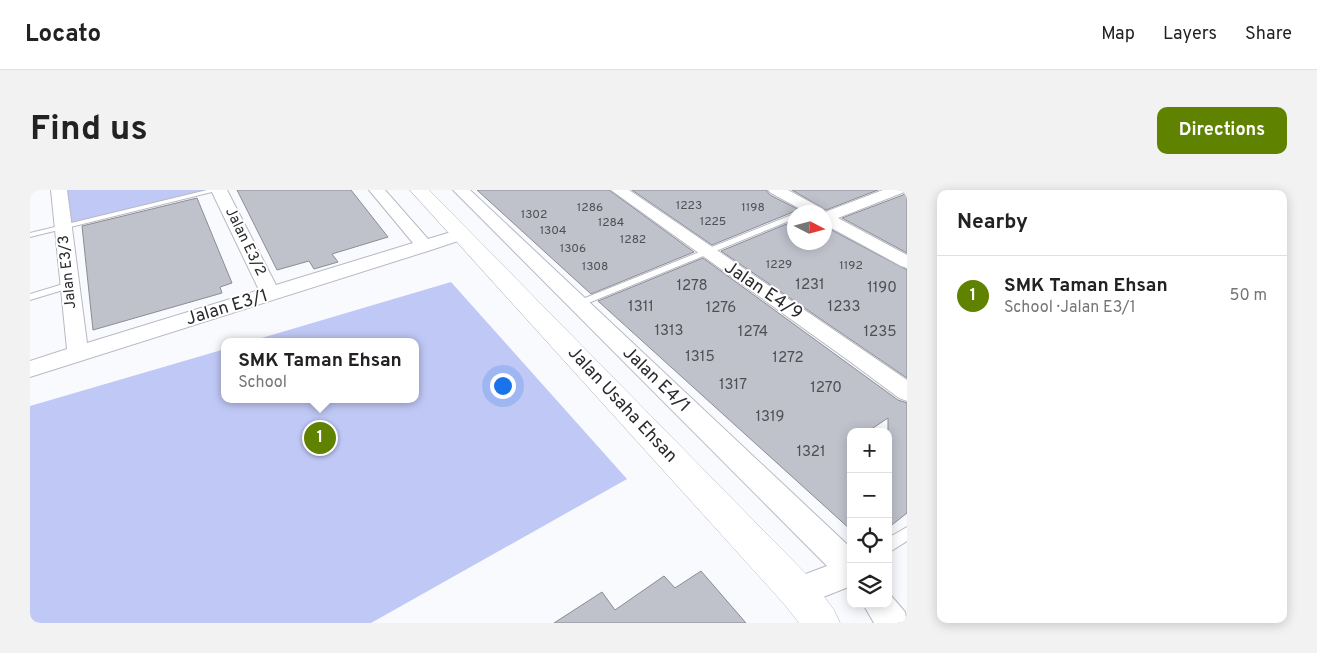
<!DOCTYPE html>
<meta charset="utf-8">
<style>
:root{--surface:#fff;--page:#f2f2f2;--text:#222;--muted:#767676;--line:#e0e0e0;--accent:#5f8200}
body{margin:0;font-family:Overpass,sans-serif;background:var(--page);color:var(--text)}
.controls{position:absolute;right:15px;bottom:15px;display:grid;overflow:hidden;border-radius:10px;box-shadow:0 2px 12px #0003}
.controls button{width:45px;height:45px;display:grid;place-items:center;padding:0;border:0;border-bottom:1px solid var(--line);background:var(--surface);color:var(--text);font:25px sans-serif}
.compass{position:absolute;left:757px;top:15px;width:45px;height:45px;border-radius:50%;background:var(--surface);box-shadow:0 2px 12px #0003;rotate:96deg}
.you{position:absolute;left:472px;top:195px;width:18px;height:18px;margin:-12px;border:4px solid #fff;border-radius:50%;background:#1a73e8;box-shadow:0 0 0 8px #1a73e833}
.badge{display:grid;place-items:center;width:32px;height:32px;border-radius:50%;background:var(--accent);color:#fff;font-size:16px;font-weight:700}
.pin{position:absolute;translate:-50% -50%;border:2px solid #fff;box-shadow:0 1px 5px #0006}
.popup{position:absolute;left:191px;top:148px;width:198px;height:65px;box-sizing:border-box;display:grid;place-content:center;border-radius:10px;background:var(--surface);filter:drop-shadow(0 1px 4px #0005);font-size:16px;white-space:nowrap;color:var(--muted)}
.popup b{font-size:19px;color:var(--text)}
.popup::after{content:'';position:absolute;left:50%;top:100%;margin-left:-10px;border:10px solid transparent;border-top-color:var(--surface)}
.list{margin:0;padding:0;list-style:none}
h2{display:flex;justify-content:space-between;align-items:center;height:65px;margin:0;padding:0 20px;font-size:21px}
h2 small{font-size:16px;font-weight:400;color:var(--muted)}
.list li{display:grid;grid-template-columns:32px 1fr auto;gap:15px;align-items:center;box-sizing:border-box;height:80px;padding:0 20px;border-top:1px solid var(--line)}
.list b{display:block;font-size:19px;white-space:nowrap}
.list p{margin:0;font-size:16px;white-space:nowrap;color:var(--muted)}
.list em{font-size:16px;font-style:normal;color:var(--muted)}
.icon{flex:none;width:28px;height:28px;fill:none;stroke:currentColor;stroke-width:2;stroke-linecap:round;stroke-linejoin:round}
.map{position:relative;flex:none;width:877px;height:433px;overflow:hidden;border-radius:10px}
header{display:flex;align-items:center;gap:30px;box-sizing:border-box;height:70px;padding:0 25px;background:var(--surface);border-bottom:1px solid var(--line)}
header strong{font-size:24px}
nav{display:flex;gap:28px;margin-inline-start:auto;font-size:18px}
.intro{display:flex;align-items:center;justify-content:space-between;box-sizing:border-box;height:120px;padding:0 30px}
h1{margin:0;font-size:35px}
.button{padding:12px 22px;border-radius:10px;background:var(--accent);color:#fff;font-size:18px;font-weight:700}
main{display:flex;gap:30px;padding:0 30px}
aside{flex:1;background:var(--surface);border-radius:10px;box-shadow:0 2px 12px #0003}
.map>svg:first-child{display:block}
.green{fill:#c0c9f6}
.building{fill:#bfc1cb;stroke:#8b8c95}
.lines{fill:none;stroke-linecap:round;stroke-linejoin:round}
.service-casing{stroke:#b7b9c3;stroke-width:2}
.minor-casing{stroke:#b7b9c3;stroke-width:2}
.tertiary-casing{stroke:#b7b9c3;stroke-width:1}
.service{fill:#fff;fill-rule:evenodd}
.minor{fill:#fff;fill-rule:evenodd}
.tertiary{fill:#fff;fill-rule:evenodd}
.labels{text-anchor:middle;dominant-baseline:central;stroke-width:4;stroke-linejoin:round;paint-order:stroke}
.far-number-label{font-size:12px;fill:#4f5055}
.far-street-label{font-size:15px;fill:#2a2a2e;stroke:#fff}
.number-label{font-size:15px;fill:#4f5055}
.street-label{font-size:18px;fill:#2a2a2e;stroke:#fff}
</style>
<header>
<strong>Locato</strong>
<nav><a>Map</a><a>Layers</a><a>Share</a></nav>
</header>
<div class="intro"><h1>Find us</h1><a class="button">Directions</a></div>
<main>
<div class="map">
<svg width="877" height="433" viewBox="0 0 877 433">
<rect width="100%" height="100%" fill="#f9fafe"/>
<path class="green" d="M29,0H186L33,37Z
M421,92L597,289L341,433H0V216L195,159V209H385V152H218Z"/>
<path class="building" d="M207,0H321L358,47L302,64L308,72L284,79L279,71L247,80Z
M447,0H579L664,62L561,104Z
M602,0H736L740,5L773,22H763L682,55Z
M762,0H848L796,20Z
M877,0V63L812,28L873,5Z
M167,8L202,93L190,97L192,103L63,140L52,36Z
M764,31V52H794V36L877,80V188L691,61Z
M673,68L868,210L877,213V323L858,338V228L837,242H821V340L568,111Z
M671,381L716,433H524L572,402L585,420L634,386L645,398Z"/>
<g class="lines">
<defs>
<path id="service" d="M177,0H190L0,47V43Z
M764,24V29L551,116L548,117L543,114L545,112Z
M40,92L45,95L43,97L0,110V104Z
M877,337V351L858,363V348Z"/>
<path id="minor" d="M21,0H37L57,153L229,100L181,0H197L246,95L383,53L339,0H355L398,49L431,39L437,40L440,44L437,48L401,60L0,187V171L37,159Z
M423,0H440L821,358V396L768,417L757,413L753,402L757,391L797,376Z
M581,0H599L877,190V211L869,208L822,173Z
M738,0H758L793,19L795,22L853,0H875L872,3L808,28L877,65V78L871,76L794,34V22H776L741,3Z
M858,402L875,422L877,433H844L833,414H858Z"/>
<path id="tertiary" d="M380,0H399L781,389L804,420L810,433H769L755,415Z"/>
</defs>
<use href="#service" class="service-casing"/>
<use href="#minor" class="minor-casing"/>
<use href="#tertiary" class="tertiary-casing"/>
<use href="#service" class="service"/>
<use href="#minor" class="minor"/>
<use href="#tertiary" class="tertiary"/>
</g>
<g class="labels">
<g class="far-number-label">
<text x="659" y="16">1223</text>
<text x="560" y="18">1286</text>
<text x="723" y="18">1198</text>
<text x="504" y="25">1302</text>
<text x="683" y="32">1225</text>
<text x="581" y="33">1284</text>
<text x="523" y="41">1304</text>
<text x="603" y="50">1282</text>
<text x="543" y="59">1306</text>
<text x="749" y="75">1229</text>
<text x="821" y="76">1192</text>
<text x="565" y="77">1308</text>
</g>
<g class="far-street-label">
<text transform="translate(215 52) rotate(64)">Jalan E3/2</text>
<text transform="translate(38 82) rotate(-96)">Jalan E3/3</text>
</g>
<g class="number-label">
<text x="780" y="95">1231</text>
<text x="662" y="96">1278</text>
<text x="852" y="98">1190</text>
<text x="611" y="117">1311</text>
<text x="814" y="117">1233</text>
<text x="691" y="118">1276</text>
<text x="639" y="141">1313</text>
<text x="723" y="142">1274</text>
<text x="850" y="142">1235</text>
<text x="670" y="167">1315</text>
<text x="758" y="168">1272</text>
<text x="703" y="195">1317</text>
<text x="796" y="198">1270</text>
<text x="740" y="227">1319</text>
<text x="781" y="262">1321</text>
</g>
<g class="street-label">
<text transform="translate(733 101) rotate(34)">Jalan E4/9</text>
<text transform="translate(197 118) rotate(-17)">Jalan E3/1</text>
<text transform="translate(626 190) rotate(44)">Jalan E4/1</text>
<text transform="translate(592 215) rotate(47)">Jalan Usaha Ehsan</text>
</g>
</g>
</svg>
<div class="controls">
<button>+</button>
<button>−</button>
<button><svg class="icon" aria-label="locate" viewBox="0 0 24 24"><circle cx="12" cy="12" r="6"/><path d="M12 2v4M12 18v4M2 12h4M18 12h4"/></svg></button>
<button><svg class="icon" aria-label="layers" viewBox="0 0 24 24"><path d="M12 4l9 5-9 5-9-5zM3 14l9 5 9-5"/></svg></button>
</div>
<svg class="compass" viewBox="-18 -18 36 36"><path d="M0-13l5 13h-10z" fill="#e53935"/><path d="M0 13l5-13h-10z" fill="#767676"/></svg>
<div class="you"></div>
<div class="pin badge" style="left:290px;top:248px">1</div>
<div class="popup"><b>SMK Taman Ehsan</b>School</div>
</div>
<aside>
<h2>Nearby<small></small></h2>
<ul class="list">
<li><span class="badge">1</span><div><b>SMK Taman Ehsan</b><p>School · Jalan E3/1</p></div><em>50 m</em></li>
</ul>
</aside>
</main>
